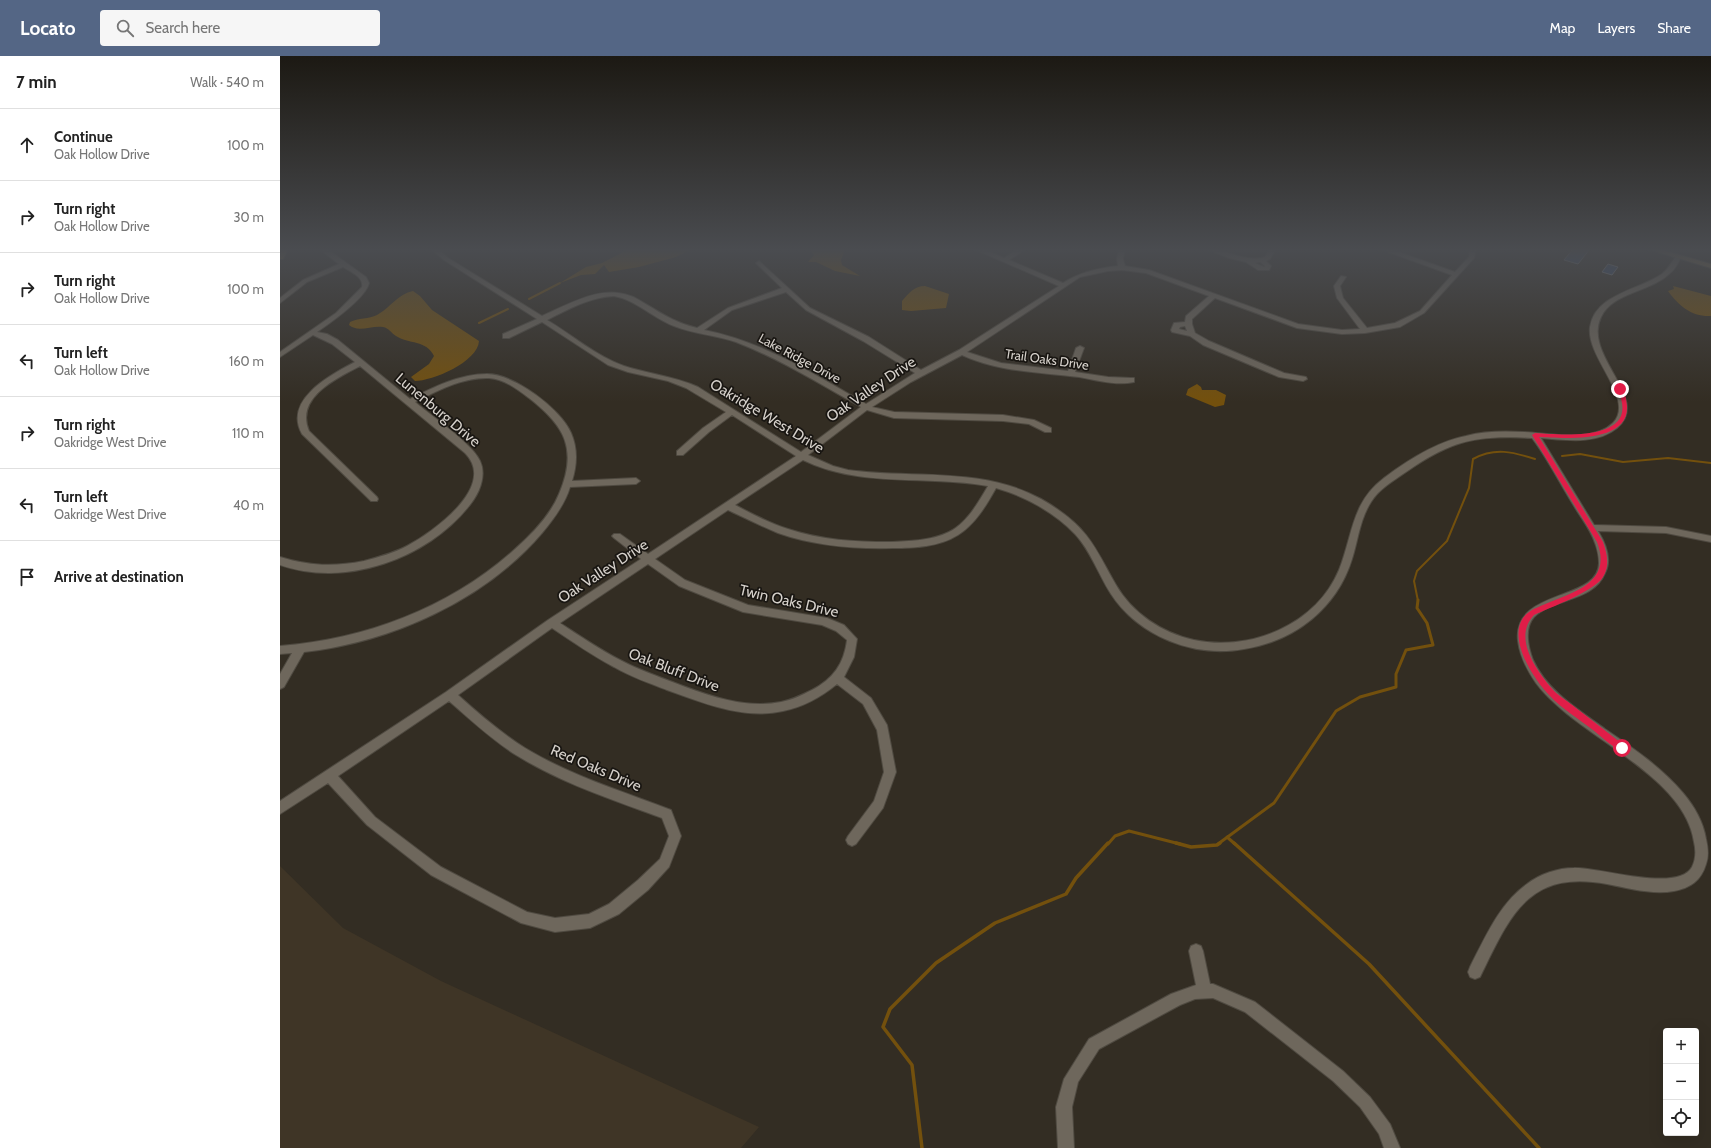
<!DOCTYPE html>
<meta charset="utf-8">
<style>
:root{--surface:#fff;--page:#f6f6f6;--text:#222;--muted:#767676;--line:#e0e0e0;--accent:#546685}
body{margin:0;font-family:Cabin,sans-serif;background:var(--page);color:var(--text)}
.controls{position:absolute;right:12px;bottom:12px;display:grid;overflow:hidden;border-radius:4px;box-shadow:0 4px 16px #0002}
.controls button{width:36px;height:36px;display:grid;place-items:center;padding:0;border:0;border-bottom:1px solid var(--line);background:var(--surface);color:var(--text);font:20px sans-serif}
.stop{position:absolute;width:12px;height:12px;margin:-9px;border:3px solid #e11d48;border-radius:50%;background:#fff}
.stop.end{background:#e11d48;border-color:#fff;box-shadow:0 1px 4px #0008}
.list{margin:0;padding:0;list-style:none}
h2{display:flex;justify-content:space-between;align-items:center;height:52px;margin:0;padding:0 16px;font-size:17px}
h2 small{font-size:13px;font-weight:400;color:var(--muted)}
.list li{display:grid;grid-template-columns:26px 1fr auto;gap:12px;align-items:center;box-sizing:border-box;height:72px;padding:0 16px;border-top:1px solid var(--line)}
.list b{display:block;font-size:15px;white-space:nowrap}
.list p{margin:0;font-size:13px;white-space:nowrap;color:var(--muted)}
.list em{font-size:13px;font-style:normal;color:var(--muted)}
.icon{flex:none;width:22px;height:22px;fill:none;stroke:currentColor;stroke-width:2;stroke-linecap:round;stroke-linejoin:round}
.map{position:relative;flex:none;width:1431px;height:1092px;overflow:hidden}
header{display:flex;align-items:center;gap:24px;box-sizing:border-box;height:56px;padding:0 20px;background:var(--accent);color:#fff}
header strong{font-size:19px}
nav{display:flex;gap:22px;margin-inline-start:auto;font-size:14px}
.search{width:280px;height:36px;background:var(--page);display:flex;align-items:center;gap:10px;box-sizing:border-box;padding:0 14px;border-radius:4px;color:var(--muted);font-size:15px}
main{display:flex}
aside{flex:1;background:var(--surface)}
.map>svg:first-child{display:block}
.built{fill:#3f3526}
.water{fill:#73500d}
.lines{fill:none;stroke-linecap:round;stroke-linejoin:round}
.stream-far2{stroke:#73500d;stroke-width:2}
.stream-far1{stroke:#73500d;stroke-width:3}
.stream{stroke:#73500d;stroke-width:3.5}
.building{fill:#304d7e;stroke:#888f9a}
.minor-casing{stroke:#4f4a41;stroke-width:2}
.secondary-casing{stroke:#4f4a41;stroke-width:2}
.minor{fill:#6e675c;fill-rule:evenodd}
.secondary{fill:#877147;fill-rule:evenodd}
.route{fill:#e11d48}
.labels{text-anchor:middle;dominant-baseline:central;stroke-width:3.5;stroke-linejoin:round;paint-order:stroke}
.far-street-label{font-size:13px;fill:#d6d1cb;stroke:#191612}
.street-label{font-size:15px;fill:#d6d1cb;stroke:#191612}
</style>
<header>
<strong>Locato</strong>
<div class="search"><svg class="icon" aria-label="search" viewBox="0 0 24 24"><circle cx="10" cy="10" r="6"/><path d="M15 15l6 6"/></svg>Search here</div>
<nav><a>Map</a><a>Layers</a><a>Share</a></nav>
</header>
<main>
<aside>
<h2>7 min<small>Walk · 540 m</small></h2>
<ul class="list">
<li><svg class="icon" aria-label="ahead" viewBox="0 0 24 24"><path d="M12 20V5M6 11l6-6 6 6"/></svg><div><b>Continue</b><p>Oak Hollow Drive</p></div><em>100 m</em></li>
<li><svg class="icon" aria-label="right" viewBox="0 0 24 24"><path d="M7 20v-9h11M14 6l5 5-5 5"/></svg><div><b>Turn right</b><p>Oak Hollow Drive</p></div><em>30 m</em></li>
<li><svg class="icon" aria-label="right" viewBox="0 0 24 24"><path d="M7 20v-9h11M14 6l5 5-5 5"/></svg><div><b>Turn right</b><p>Oak Hollow Drive</p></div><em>100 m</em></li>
<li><svg class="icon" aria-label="left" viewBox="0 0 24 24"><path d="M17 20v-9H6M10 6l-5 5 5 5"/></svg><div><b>Turn left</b><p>Oak Hollow Drive</p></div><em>160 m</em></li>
<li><svg class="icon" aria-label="right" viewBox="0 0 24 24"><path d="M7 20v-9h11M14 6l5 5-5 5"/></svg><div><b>Turn right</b><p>Oakridge West Drive</p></div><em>110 m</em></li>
<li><svg class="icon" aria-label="left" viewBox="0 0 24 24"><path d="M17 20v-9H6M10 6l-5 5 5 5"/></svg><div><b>Turn left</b><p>Oakridge West Drive</p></div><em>40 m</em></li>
<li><svg class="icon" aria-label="arrive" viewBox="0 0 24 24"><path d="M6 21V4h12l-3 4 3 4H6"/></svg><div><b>Arrive at destination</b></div></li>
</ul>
</aside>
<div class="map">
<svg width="1431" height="1092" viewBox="0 0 1431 1092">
<rect width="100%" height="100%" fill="#332d23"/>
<path class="built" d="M0,810L63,872L161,925L479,1071L461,1092H0Z"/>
<path class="water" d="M349,193H412L396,201L359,211L329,216L324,209L315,218L301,219L280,227L306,211L322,207Z
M530,193H565L561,204L562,209L580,220L555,215L536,206H528L534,199Z
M645,230L669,238L666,252L631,255L622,254V245C629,237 634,230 645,230Z
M1393,230L1431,240V260C1412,261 1399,250 1388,235L1394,233Z
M133,235L140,240L152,254L199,285C198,306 152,325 135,325L131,321L149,308L154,300C147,284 128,288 116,280C111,277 109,272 103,271C92,269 78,277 69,269L70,266C78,262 89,263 97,259C110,252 118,238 133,235Z
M917,328L921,331L922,334H936L946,339L944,349L935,351L906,339L908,333Z"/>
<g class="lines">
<path class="stream-far2" d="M249,243L280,227
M199,267L228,253
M1282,400L1300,398L1343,406L1388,402L1431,407
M1138,545L1134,525L1137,515L1167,485L1189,432L1193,403C1215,391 1233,396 1255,403"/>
<path class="stream-far1" d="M947,781L955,788
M828,788L835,780L849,775L900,788
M938,788L994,747L1056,655L1080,641L1116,631V618L1126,594L1153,589L1147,567L1137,552L1138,544"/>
<path class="stream" d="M896,787L911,791L937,789L940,787
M954,787L1089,908L1259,1092
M642,1092L632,1009L603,971L610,953L656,907L715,867L786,838L796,822L828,787"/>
</g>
<path class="building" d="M1293,193H1310L1298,208L1284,204Z
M1328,208L1338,211L1332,219L1322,216Z"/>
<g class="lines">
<defs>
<path id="minor" d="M39,193H47L86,221L89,227C86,242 50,267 37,276L47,278L58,284L130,343C154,331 180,318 207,318C234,318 281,353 291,377C298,393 297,409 292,425L356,422L360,425L356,428L290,431C285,448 273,464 262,477C204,545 111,586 24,596L4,631L0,633V618L12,597L0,598V590C86,583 169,552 234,494C251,479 270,460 279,438C298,393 285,370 249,342C237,333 224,323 209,322C183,321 157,335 135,346C151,360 192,387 200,405C207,420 199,438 189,450C147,503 65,532 0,509V501C29,510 54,511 84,505C99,501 114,497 127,490C153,476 218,430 185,397L80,310C55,323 15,342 29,375L97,441L98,443L97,445H91L22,378C3,344 50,319 75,306L52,288L33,279L0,301V296L56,257L82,231C84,221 71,216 63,211L27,226L0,247V242L23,224L59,208Z
M151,193H158L168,202L262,260C292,247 326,225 359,244C378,255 394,267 417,272L448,252L502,232L477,208L476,207L479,205L530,252L589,281L641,314L679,294L779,230L694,193H703L724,202L738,193H746L729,204L783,227C800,216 819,212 838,210L837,203L839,193H845L843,203L845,210L869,214L1018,268L1062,274L1080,273L1057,242L1054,230L1061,220L1066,221L1060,230L1063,242L1087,272L1115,267L1140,255L1172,219L1100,193H1110L1175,216L1189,201L1190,193H1196L1194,202L1144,257L1120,271L1085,277L1062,278L1017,272L935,242L912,263V268L915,277L929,285L1004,317L1026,321L1027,323L1023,325L999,321L923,289L910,280L892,276L891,274L894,267L905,266L906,260L929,240L866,217L842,214L828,215L800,221L687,296L721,307L788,315L796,292L800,290L804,292L795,316L828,321L851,322H854V326C837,330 816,324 799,321C759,316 719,316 682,299L631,326L592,351L614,356L723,359L754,364L771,372V376H765L749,368L723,365L614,362L587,354L528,399L553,410L568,414C632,423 701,410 761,443C777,452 794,464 806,479C818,494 826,512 836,529C852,557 882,577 914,584C970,596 1036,569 1059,514C1073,479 1071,447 1104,422C1128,404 1156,386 1186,380C1204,375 1224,375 1243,376C1269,377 1313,387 1333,367C1356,343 1306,302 1310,271C1315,238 1359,234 1382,218C1388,213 1392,206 1396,200H1400L1401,201C1398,207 1395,214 1389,218C1370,236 1333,236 1321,261C1302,300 1372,343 1337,372C1316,389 1286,384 1261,382L1314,469L1386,471L1431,480V486L1386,477L1318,475C1326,488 1332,504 1325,517C1313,546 1275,541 1254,561C1244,572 1248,591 1253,604C1267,635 1299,654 1325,673C1353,692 1381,711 1403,737C1414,750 1423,765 1426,783C1428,792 1429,800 1426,808C1421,825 1410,832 1394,835C1372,839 1348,832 1327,828C1248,813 1230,860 1200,921L1195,923L1190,921L1188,916L1190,911C1205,882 1219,848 1247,828C1260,818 1278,812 1294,812C1320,811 1398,837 1412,811C1416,803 1416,794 1414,786C1404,717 1295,680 1256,627C1247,614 1240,601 1238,585C1232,532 1319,546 1319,507C1319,502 1317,492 1315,487C1311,474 1301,462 1294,450C1280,428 1268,403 1252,382C1196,379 1172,384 1126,416C1113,425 1099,433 1091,446C1080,463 1078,484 1072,503C1057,552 1015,585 964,593C915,602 859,581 831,538C818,518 811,495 795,478C774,456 744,440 716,432C706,450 695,468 678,479C659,491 634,492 613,492C574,493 535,490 498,477C481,470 465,462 448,454L375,503L405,524L468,549L547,562L564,569L577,583L574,601L564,621L591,642L607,669L616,716L603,752L576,788L572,790L568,788L566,784L568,780L594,745L604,716L597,674L583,648L557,628C541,641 523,651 503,655C464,664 423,647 387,634C369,627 351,621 334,611C313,600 293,586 272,572L178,639C199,658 221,677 245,692C291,720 342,735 391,754L401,780L389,811L368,834L339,858L310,872L275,876L241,867L151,819L87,769L48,727L0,758V745L166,636L268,564L361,503L334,482L332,480L334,478H340L368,498L516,400L452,359L429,376L403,399H397V395L423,372L446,356L406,332L388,325L348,316L328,309L262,266L229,282H223V278L257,263L164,204ZM506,236L526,254L583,285L635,317L586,348C534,318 484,286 424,274L452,254ZM334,240C356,244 373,262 394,270C414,278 436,279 456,286C500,303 540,328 581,351L521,396L418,331C394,320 368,318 344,310C316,300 292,279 267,264C289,253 310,241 334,240ZM905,270L907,275L899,273L900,271ZM523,404C580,432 646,419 708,430C698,447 687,467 669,476C651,485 629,485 610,486C575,486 541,484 508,473C489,467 472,458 455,449ZM368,508L399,530L463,556L542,569L556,575L567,584C564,608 553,623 532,634C522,639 512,644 501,646C465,653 429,640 395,627C377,620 359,614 342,605C320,594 300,580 280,567ZM169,645C191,664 212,684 236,699C281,727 333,744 382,762L389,780L380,803L358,824L329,848L309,858L275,862L247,856L161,811L95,761L58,720Z
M927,193C948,193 964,207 985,201L990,193H996L990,203L986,205L991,210L989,214H978L966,206L949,202ZM980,206L985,210L984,211L975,207Z
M916,888L921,890L923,895L930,928H933L975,946L1063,1015L1090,1041L1110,1068L1120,1092H1104L1099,1078L1080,1051L1053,1025L965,956L933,942L915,943L900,949L819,993L798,1026L792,1051L794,1092H778L776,1051L784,1023L809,983L891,938L916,929L909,895L911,890Z"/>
<path id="secondary" d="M1,193H8L3,203H0Z
M1367,193H1379L1431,208V212Z"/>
</defs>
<use href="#minor" class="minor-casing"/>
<use href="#secondary" class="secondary-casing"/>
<use href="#minor" class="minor"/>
<use href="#secondary" class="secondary"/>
</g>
<linearGradient id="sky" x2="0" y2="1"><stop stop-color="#1c1913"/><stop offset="0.56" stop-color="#4a4c50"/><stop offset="1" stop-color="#4a4c50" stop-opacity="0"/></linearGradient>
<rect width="1431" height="346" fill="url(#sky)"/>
<path class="route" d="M1340,331C1346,335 1346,343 1347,350C1349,388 1282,382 1259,381L1323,486C1327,498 1330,509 1323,521C1315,535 1269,552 1254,559C1232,582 1257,616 1274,635C1280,641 1289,646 1296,652C1312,664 1328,677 1345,690L1346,692L1342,695C1332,691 1322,681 1313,674C1299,663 1282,653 1270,640C1254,624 1228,584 1243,562C1248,555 1256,552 1263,549C1293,536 1333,527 1317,486L1252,379L1255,377C1284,379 1364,386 1337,333Z"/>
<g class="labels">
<g class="far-street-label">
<text transform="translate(520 302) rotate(28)">Lake Ridge Drive</text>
<text transform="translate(767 303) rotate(8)">Trail Oaks Drive</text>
</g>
<g class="street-label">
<text transform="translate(591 333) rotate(-34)">Oak Valley Drive</text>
<text transform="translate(158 354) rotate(40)">Lunenburg Drive</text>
<text transform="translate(487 360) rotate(31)">Oakridge West Drive</text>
<text transform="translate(323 515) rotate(-33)">Oak Valley Drive</text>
<text transform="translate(509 545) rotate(13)">Twin Oaks Drive</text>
<text transform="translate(394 614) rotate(21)">Oak Bluff Drive</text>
<text transform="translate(316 712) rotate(23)">Red Oaks Drive</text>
</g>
</g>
</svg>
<div class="controls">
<button>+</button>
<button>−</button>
<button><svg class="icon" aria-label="locate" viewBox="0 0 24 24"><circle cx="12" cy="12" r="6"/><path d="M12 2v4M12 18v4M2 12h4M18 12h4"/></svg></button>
</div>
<div class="stop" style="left:1342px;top:692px"></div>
<div class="stop end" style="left:1340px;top:333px"></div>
</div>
</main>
